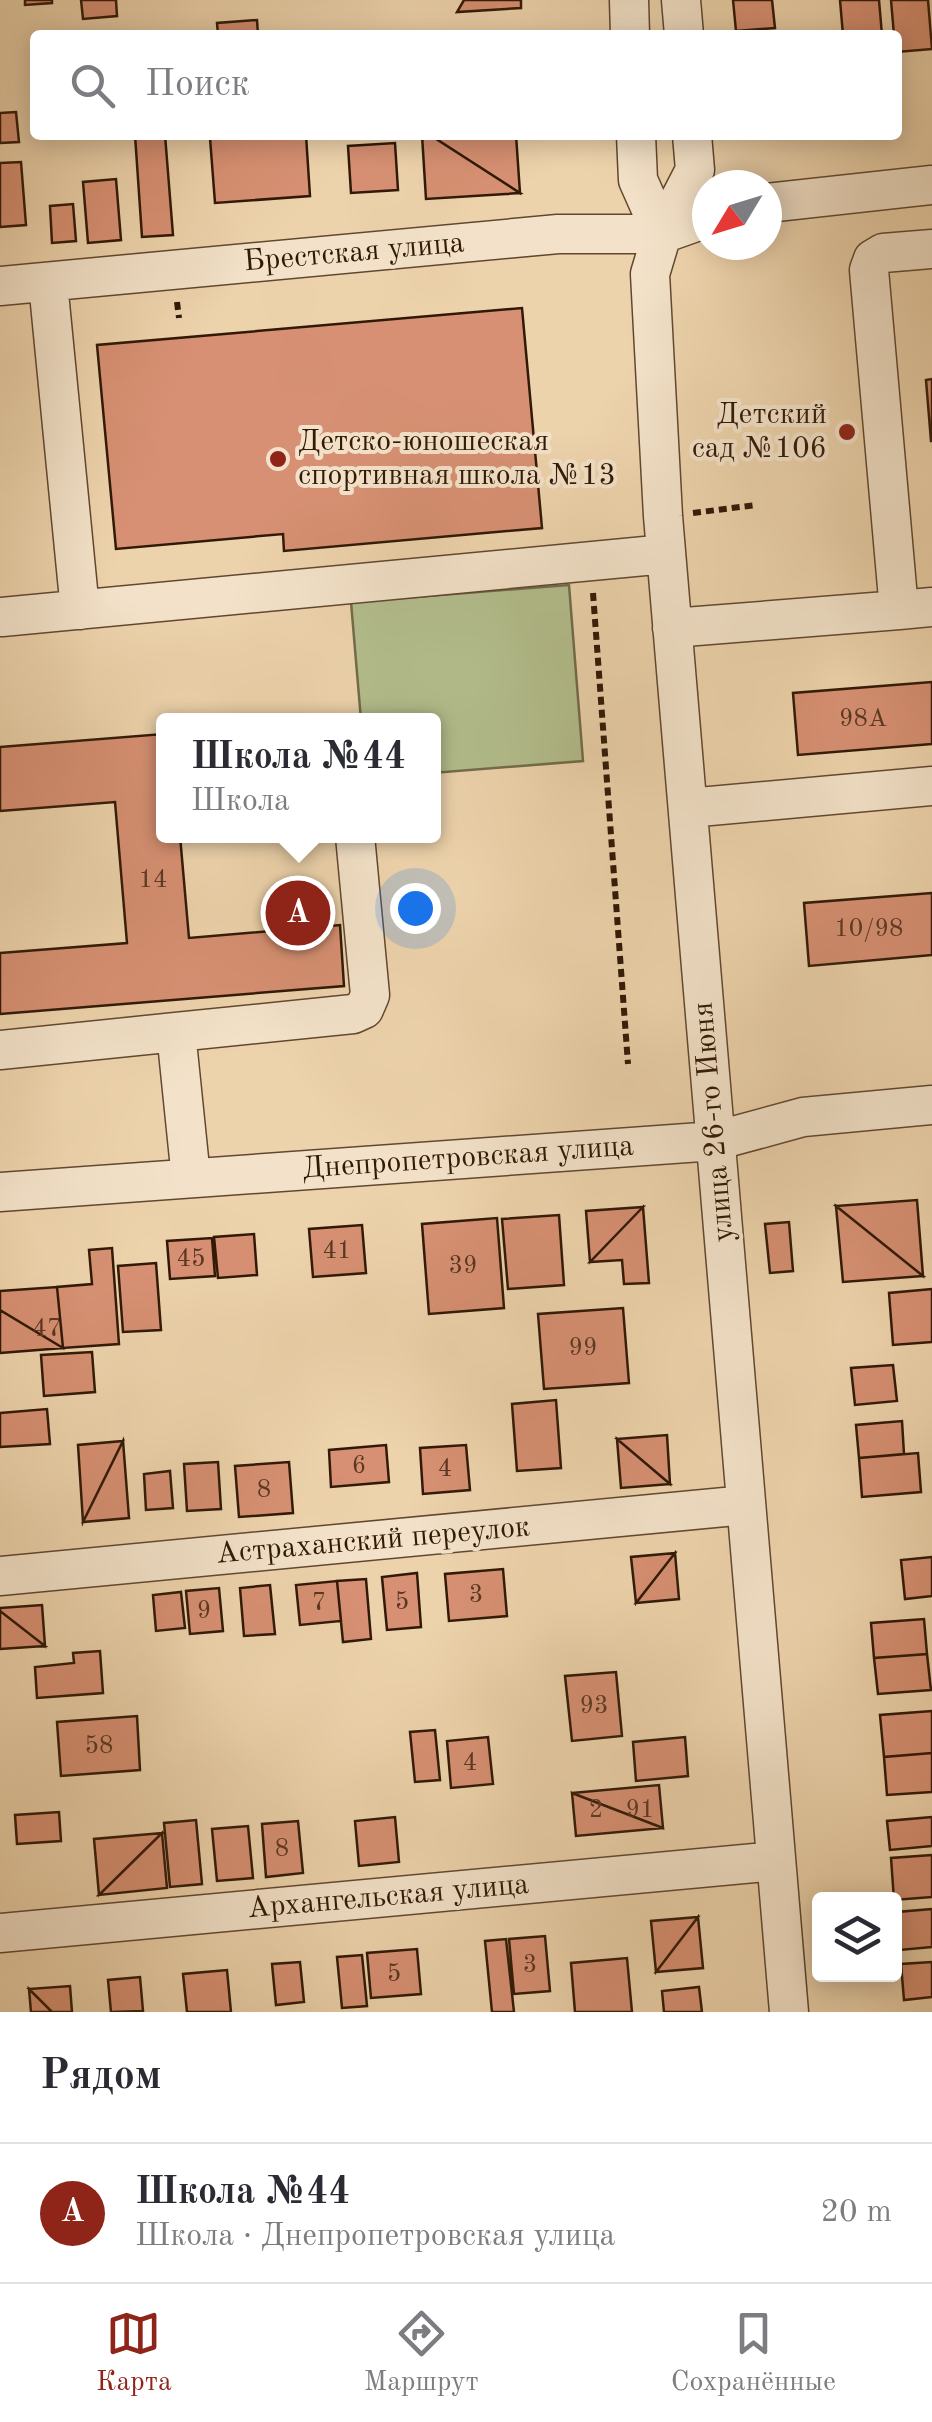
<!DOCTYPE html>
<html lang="ru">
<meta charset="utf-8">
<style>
:root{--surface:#fff;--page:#f2f2f3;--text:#2b2b33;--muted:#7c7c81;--line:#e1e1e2;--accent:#8f2418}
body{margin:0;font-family:"Old Standard TT",serif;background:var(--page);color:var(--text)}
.controls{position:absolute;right:30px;bottom:30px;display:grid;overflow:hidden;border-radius:10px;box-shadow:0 5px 25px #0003}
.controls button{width:90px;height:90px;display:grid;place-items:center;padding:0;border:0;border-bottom:2px solid var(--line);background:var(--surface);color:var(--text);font:50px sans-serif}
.compass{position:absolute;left:692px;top:170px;width:90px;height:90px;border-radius:50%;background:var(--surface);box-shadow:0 5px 25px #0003;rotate:232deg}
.you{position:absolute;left:415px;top:908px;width:35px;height:35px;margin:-25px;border:8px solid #fff;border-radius:50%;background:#1a73e8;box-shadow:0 0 0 15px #1a73e833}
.badge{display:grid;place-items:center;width:65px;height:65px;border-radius:50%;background:var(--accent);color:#fff;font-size:32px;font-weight:700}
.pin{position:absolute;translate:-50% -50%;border:5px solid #fff;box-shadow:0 2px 10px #0006}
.popup{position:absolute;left:156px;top:713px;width:285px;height:130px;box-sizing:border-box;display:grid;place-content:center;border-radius:10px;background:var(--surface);filter:drop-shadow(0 2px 8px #0005);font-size:32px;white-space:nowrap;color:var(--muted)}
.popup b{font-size:38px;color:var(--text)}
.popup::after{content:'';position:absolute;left:50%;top:100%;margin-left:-20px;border:20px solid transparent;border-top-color:var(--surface)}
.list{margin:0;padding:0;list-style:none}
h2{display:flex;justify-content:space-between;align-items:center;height:130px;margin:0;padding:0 40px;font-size:42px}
h2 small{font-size:32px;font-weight:400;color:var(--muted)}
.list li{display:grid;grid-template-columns:65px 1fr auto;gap:30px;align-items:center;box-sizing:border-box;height:140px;padding:0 40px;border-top:2px solid var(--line)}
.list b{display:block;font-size:38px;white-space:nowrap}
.list p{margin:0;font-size:32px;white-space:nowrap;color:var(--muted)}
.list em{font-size:32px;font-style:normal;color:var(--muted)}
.icon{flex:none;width:55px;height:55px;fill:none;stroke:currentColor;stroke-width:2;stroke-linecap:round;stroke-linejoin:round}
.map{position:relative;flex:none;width:932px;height:2012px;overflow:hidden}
.search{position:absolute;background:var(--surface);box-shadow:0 5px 25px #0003;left:30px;right:30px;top:30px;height:110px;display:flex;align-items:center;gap:25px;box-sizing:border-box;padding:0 35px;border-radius:10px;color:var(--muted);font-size:38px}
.sheet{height:270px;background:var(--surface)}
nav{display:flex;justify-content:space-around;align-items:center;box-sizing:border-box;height:140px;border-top:2px solid var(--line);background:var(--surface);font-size:28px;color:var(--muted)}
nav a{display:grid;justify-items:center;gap:5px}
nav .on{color:var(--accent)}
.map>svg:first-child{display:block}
.green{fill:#b3be8d;stroke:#726c4a;stroke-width:2.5}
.building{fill:#d79073;stroke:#311907;stroke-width:2.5}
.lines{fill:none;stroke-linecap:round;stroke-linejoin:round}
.minor-casing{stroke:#604830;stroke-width:41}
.path{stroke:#311907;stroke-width:6;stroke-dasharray:8 5;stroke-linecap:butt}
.minor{stroke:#f3e2c9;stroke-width:38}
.poi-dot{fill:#8f2418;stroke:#f3e2c9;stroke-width:4}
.labels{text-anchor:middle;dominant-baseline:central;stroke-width:8;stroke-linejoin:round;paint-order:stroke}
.number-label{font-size:25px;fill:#5a3722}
.street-label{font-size:30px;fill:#311907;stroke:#f3e2c9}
.poi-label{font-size:30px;fill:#311907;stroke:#f3e2c9;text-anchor:end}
</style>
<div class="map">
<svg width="932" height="2012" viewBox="0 0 932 2012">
<rect width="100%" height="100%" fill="#edd3ac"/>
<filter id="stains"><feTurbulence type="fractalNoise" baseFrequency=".002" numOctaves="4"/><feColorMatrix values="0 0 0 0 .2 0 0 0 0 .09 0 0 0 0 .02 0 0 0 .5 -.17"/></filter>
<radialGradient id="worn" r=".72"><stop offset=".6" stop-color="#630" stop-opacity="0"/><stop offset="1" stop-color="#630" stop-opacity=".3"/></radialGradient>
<path class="green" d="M569,585L583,761L433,773V720H361L351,602Z"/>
<path class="building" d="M25,0H52V3L25,5Z
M81,0H116L117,16L83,19Z
M464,0H521V8L457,12Z
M733,0H772L775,28L736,31Z
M840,0H879L882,35H843Z
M891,0H928L932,49L897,52V35H894Z
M257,20L258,35H218L217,23Z
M16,112L19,142L0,143V113Z
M135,135H165L173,235L142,237Z
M250,135H306L310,196L215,203L210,138Z
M422,135H430L520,193L426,199Z
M430,135H516L520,193Z
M395,143L398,190L351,193L348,146Z
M21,162L26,225L0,227V163Z
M116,179L121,240L88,243L83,182Z
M73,204L76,241L52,243L50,206Z
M522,308L542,528L284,551L283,534L116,549L97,345Z
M932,379V441H931L926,380Z
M932,682V744L798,755L793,693Z
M163,734V836H180L189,938L340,925L344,986L0,1014V953L127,943L115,802L0,811V747Z
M932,893V955L809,966L804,903Z
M917,1200L923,1276L836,1206Z
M836,1206L923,1276L843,1282Z
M643,1207L649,1283L624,1284L622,1260L590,1262Z
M643,1207L590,1262L586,1211Z
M559,1215L564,1285L508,1289L502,1219Z
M497,1218L504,1308L429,1314L422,1224Z
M789,1222L793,1271L770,1273L765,1224Z
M362,1225L366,1273L313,1277L309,1229Z
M254,1234L257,1275L218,1278L214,1237Z
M212,1238L215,1276L170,1279L167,1241Z
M112,1248L119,1344L63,1348L57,1287L92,1284L89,1250Z
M156,1263L161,1330L123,1332L118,1266Z
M57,1287L63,1348L0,1310V1291Z
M932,1289V1342L893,1345L889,1293Z
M623,1308L629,1383L544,1389L538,1314Z
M0,1310L63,1348L0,1353Z
M92,1352L95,1392L44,1396L41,1355Z
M893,1365L897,1401L855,1405L851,1368Z
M556,1400L561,1468L517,1471L512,1404Z
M47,1409L50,1444L0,1447V1413Z
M902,1421L904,1454L859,1458L856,1425Z
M667,1435L670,1484L617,1439Z
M617,1439L670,1484L621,1488Z
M123,1441L129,1518L83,1522Z
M123,1441L83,1522L78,1445Z
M386,1445L389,1482L331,1487L329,1450Z
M466,1445L470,1490L423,1494L420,1448Z
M918,1453L921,1492L862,1497L859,1458Z
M218,1462L221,1509L187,1511L184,1464Z
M289,1462L293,1513L239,1517L235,1466Z
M170,1471L173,1508L146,1510L144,1474Z
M675,1553L636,1603L631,1557Z
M675,1553L679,1599L636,1603Z
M932,1557V1596L905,1599L901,1560Z
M503,1569L507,1616L449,1621L445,1574Z
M417,1573L421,1627L387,1630L382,1577Z
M366,1579L371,1639L343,1642L337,1581Z
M337,1581L341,1621L300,1625L296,1585Z
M270,1585L275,1634L244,1636L240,1588Z
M219,1588L223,1631L190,1634L186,1591Z
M181,1592L185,1628L156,1631L153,1595Z
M42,1605L45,1646L0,1611V1608Z
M0,1611L45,1646L0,1649Z
M924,1619L927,1654L874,1658L871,1623Z
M100,1651L103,1693L37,1698L35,1667L74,1663L73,1653Z
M927,1654L931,1690L878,1694L874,1658Z
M616,1672L622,1736L572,1741L565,1676Z
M932,1711V1753L884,1757L880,1715Z
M137,1716L140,1770L61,1776L57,1722Z
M435,1730L440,1780L415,1782L410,1732Z
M488,1737L493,1784L451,1788L447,1741Z
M685,1737L688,1776L636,1781L633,1742Z
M932,1753V1792L887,1795L884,1757Z
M659,1785L663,1828L572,1793Z
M572,1793L663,1828L576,1836Z
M59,1812L61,1841L17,1844L15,1815Z
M395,1817L399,1862L359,1866L355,1821Z
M932,1817V1846L890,1850L887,1821Z
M196,1820L202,1884L170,1887L164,1823Z
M298,1821L303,1873L266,1877L262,1824Z
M248,1826L253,1878L217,1881L212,1829Z
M162,1833L167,1888L99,1895Z
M162,1833L99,1895L94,1839Z
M932,1855V1897L894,1900L891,1858Z
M932,1909V1947L900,1950L897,1912Z
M698,1917L656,1972L651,1921Z
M698,1917L703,1968L656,1972Z
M545,1936L550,1991L514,1994L509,1939Z
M506,1939L514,2012H492L485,1941Z
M417,1949L421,1994L371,1998L367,1953Z
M362,1955L367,2006L342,2008L337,1957Z
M627,1958L632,2012H575L571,1963Z
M300,1962L304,2002L276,2005L272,1964Z
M932,1962V1997L904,2000L901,1964Z
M227,1970L231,2012H187L183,1974Z
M140,1977L143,2011L111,2012L108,1980Z
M70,1986L72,2012H52L29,1989Z
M699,1987L702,2012H664L662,1991Z
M29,1989L52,2012H31Z"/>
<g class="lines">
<defs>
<path id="minor" d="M629,0L630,35
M681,0L684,35
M636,135L638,180L662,234
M692,135L695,170L662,234L650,274L663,516L789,2012
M767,203L932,185
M932,249L883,253L873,259L869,270L899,610L932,607
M48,283L80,610
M0,286L558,234H662L707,218
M2,617L666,554
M672,628L899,610
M688,808L932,786
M176,1032L353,1014L364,1009L370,995L355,836
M0,1050L176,1032L191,1178
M0,1192L715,1141L803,1117L932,1105
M0,1576L746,1505
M0,1933L776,1861"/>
</defs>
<use href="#minor" class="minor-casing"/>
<path class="path" d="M177,302L179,318
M693,513L756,505
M593,593L628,1064"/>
<use href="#minor" class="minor"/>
</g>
<g class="poi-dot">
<circle cx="847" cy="432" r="10"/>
<circle cx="278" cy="459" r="10"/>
</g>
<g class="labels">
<g class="number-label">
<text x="863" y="719">98А</text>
<text x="153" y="880">14</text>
<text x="869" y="929">10/98</text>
<text x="337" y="1251">41</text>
<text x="191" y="1259">45</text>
<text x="463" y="1266">39</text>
<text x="47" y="1329">47</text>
<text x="583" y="1348">99</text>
<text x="359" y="1466">6</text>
<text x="445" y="1469">4</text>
<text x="264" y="1490">8</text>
<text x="476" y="1595">3</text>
<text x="402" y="1602">5</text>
<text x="319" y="1603">7</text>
<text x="204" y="1611">9</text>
<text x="594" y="1706">93</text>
<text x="99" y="1746">58</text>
<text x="470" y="1763">4</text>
<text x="596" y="1810">2</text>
<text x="640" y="1810">91</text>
<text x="282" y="1849">8</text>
<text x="530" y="1965">3</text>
<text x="394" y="1974">5</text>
</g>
<g class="street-label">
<text transform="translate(354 253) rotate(-5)">Брестская улица</text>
<text transform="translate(714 1122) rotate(-95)">улица 26-го Июня</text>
<text transform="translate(468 1158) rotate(-4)">Днепропетровская улица</text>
<text transform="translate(373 1541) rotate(-5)">Астраханский переулок</text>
<text transform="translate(388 1897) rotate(-5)">Архангельская улица</text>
</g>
<g class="poi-label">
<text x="827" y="415">Детский<tspan x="827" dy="34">сад №106</tspan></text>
<text x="298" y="442" text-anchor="start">Детско-юношеская<tspan x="298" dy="34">спортивная школа №13</tspan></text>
</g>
</g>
<rect width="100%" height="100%" filter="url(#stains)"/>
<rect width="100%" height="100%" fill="url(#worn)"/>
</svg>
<div class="controls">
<button><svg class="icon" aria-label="layers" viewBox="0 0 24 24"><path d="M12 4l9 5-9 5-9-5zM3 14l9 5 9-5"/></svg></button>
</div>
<svg class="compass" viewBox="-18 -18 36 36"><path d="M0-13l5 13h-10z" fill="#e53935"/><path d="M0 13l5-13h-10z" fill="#7c7c81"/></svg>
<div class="you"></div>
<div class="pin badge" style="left:298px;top:913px">A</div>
<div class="popup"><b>Школа №44</b>Школа</div>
<div class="search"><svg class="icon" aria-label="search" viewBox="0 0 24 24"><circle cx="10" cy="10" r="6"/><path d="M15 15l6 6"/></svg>Поиск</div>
</div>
<section class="sheet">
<h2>Рядом<small></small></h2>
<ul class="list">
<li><span class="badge">A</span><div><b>Школа №44</b><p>Школа · Днепропетровская улица</p></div><em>20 m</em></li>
</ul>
</section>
<nav>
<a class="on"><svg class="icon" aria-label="map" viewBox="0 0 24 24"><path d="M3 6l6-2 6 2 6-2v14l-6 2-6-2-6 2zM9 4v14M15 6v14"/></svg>Карта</a>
<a><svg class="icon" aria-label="directions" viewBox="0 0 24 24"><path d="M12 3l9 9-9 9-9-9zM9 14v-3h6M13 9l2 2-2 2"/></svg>Маршрут</a>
<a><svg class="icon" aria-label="saved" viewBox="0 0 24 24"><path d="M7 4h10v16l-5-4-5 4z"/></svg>Сохранённые</a>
</nav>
